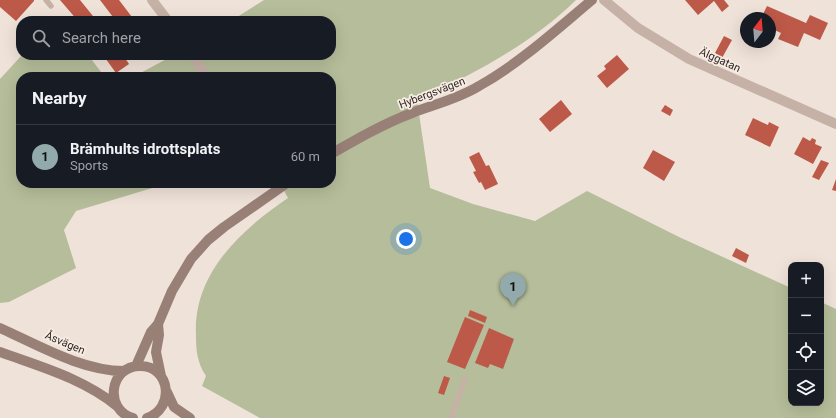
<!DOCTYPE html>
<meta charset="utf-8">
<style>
:root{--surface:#171b24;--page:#242831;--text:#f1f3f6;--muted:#9ea1a6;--line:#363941;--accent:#92aaab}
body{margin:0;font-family:Roboto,sans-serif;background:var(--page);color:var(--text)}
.controls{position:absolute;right:12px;bottom:12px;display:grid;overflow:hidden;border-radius:8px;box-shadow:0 4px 16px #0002}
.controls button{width:36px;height:36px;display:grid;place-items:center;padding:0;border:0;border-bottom:1px solid var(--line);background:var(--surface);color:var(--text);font:20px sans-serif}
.compass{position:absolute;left:740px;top:12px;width:36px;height:36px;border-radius:50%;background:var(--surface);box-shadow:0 4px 16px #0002;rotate:16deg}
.you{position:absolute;left:406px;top:239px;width:14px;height:14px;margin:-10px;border:3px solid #fff;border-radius:50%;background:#1a73e8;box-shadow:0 0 0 6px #1a73e833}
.badge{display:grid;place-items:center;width:26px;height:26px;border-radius:50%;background:var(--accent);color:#111;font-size:13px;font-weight:700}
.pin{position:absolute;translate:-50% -33px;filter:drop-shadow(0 1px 2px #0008)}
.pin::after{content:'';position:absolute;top:21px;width:14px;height:12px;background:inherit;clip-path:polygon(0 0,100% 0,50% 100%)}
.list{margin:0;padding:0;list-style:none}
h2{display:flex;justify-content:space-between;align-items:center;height:52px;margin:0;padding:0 16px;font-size:17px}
h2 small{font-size:13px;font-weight:400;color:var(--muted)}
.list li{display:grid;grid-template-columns:26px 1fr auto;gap:12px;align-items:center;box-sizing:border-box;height:64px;padding:0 16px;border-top:1px solid var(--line)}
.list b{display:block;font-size:15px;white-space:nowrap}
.list p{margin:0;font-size:13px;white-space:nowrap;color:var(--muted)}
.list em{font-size:13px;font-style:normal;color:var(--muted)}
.icon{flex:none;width:22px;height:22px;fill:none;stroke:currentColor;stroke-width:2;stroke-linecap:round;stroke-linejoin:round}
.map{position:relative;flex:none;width:836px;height:418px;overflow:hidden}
.search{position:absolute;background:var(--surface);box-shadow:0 4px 16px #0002;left:16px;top:16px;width:320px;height:44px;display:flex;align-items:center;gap:10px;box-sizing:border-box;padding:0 14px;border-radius:16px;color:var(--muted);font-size:15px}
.panel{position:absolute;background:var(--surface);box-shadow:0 4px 16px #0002;left:16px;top:72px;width:320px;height:116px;border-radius:16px}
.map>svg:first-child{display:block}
.green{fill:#b5bd9a}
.building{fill:#bd5948}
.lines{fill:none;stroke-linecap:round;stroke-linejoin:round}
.lane{stroke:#c6b1a6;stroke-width:5.5}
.street{stroke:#c6b1a6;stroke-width:10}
.secondary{stroke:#998077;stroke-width:10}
.labels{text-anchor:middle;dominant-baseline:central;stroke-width:3.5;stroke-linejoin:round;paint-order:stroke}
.street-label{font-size:11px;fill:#322926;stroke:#f7ede4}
</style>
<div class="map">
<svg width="836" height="418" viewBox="0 0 836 418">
<rect width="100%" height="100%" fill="#efe2d9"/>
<path class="green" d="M264,0H576C531,44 474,74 417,100L430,188L473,204L535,221L587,191L679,237L791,288V403H821V302L836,309V418H260L202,386L206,376C197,362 196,351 196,335C193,273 242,229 288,198L280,183H331V77H133L174,55H331V21H231Z
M22,55H88L105,77H21V183H169L76,211L64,230L76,268L9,302L0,303V79Z"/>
<path class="building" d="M0,0H34V1L16,21L0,7Z
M60,0H80L97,21H78Z
M100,0H119L135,21H116Z
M685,0H724L729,6L722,12L714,1L698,15Z
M767,6L806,23L810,15L828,23L820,40L804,33L798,47L778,39L781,33L770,28V18H761Z
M41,17L45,21H37Z
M724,36L732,40L722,58L715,53Z
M103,55H123L129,64L116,73Z
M617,55L629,69L607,88L597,76L606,69L604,66Z
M561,100L572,114L550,132L539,119Z
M665,105L673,110L670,116L661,111Z
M753,118L768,125L769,122L779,127L770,147L745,135Z
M803,137L810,141L812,138L816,140L815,144L822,147L813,164L794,154Z
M653,150L675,162L664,181L643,168Z
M479,152L486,166L489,165L498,184L485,190L481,182L479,183L473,172L476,171L469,157Z
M821,160L829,163L819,180L812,177Z
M836,179V191L832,190Z
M736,248L749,255L746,263L732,256Z
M470,310L487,317L485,323L468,316Z
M465,317L484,325L465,369L447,362Z
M489,328L514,339L503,369L490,364L488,368L475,363Z
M444,376L450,378L444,395L438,393Z"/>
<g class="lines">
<path class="lane" d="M46,0L51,6
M451,418L465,379"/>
<path class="street" d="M152,0L168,21
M604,0L638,28L689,59L836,124
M192,55L207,77"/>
<path class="secondary" d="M331,154C357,139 383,124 412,113C435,104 458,99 479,86C520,63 556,30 592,0
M158,324L159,335L156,352L161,376
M0,328C38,345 82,371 124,371
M0,352C41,367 82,378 117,406
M136,366L151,332L158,324L172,291L191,259L208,240L224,227L287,183
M167,392L174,407L190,418
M133,418C104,410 109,366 140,366C171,366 175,409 147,418"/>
</g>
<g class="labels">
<g class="street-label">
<text transform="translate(720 60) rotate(24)">Älggatan</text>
<text transform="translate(432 93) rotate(-21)">Hybergsvägen</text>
<text transform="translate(65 343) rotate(23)">Åsvägen</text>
</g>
</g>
</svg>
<div class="controls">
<button>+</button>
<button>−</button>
<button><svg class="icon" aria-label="locate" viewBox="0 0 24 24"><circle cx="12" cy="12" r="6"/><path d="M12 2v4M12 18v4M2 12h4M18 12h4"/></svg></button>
<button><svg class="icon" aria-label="layers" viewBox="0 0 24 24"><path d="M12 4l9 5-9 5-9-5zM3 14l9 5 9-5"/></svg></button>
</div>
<svg class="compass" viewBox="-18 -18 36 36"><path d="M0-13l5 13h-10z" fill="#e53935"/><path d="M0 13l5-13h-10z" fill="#9ea1a6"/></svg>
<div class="you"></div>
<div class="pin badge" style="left:513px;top:306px">1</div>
<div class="search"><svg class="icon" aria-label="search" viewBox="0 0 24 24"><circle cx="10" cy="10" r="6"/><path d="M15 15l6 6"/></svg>Search here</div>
<section class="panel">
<h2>Nearby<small></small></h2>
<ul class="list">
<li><span class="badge">1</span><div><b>Brämhults idrottsplats</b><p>Sports</p></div><em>60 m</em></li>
</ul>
</section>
</div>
